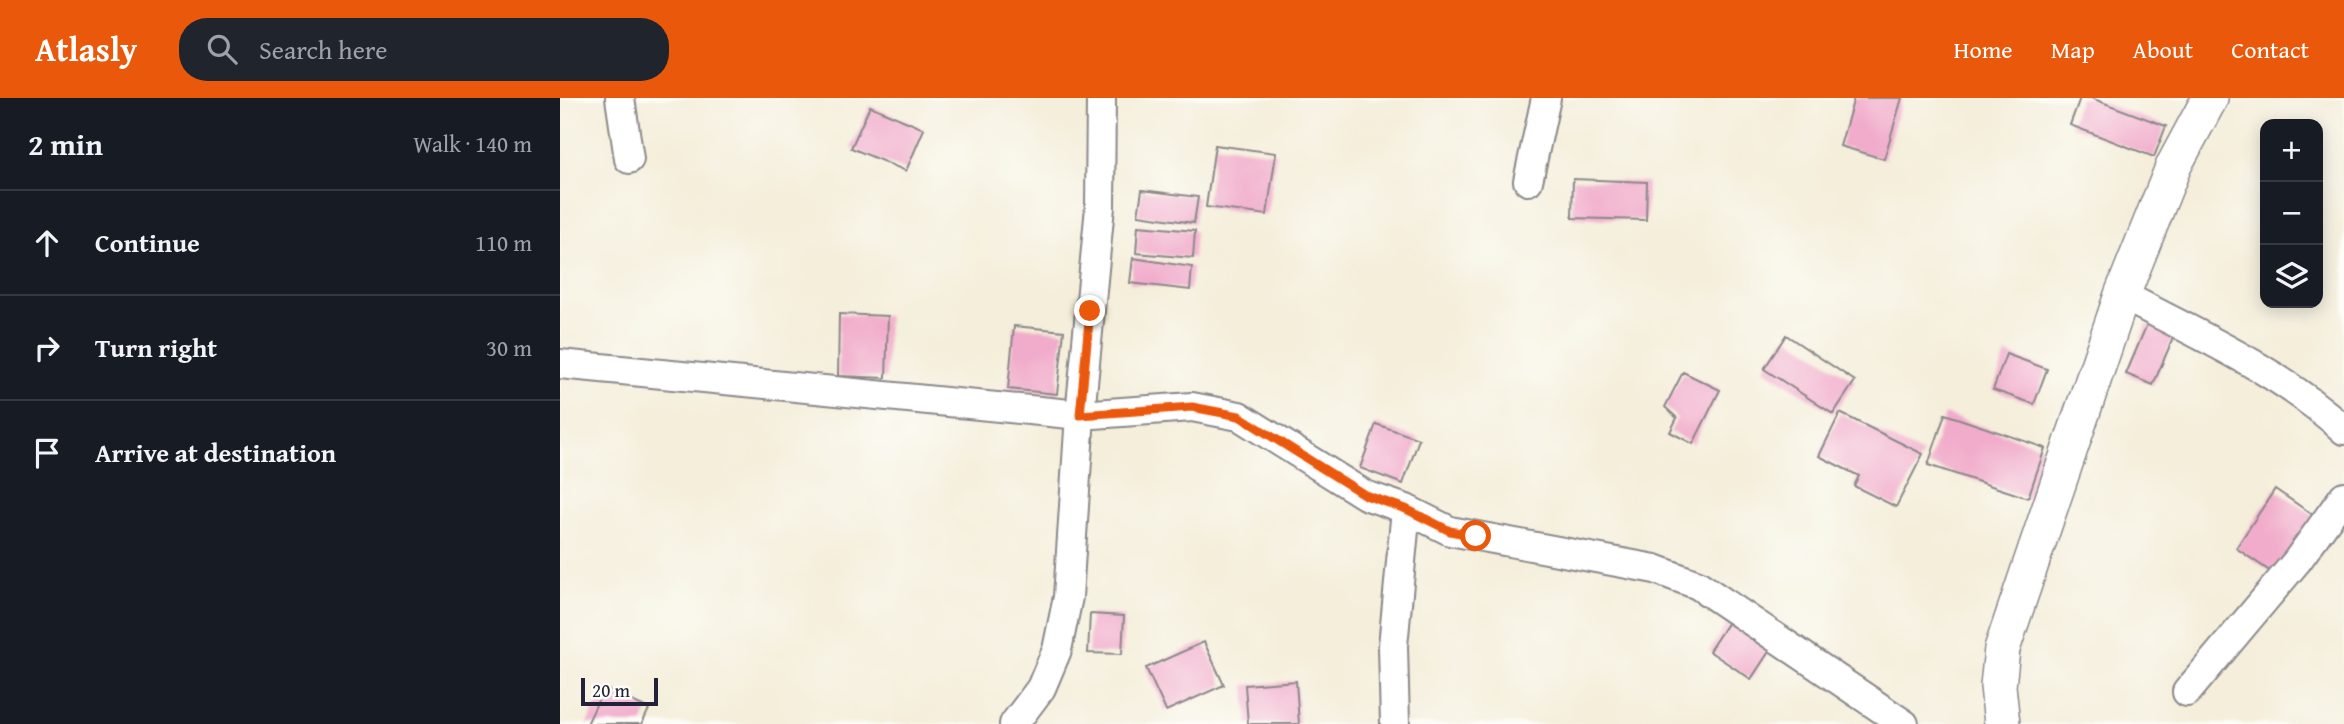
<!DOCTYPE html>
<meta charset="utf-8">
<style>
:root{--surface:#171b24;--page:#20242c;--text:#f1f3f6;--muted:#9ea1a6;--line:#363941;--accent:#ea580c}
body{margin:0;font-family:"Gentium Book Plus",serif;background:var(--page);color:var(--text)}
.controls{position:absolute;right:21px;top:21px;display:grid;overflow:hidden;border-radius:14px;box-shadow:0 4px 18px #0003}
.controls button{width:63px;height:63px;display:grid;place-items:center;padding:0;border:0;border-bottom:2px solid var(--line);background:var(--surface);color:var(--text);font:35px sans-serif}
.scale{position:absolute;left:21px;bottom:18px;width:77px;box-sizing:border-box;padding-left:7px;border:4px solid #22223b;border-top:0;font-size:19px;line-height:24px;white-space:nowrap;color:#22223b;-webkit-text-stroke:5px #fdfcf7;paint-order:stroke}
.stop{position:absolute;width:21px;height:21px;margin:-16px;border:5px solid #ea580c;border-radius:50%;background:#fff}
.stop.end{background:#ea580c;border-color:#fff;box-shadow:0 2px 7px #0008}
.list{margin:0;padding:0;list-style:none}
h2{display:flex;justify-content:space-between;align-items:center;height:91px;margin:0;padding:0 28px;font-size:30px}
h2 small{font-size:23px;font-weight:400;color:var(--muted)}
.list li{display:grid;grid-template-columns:46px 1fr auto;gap:21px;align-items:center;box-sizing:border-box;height:105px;padding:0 28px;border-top:2px solid var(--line)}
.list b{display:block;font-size:26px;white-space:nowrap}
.list em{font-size:23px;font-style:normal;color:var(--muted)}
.icon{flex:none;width:38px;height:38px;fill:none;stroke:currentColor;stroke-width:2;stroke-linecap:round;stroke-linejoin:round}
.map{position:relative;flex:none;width:1784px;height:626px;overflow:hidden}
header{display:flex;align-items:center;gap:42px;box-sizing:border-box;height:98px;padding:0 35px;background:var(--accent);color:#fff}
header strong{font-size:33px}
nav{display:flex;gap:38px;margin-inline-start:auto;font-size:24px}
.search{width:490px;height:63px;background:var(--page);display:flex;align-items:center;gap:18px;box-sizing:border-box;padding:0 24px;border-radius:28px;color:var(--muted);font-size:26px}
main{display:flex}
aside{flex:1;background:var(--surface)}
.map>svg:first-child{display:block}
.building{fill:#f1accb}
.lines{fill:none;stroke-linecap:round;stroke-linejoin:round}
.minor-casing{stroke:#8b888a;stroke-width:32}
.tertiary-casing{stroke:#8b888a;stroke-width:38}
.minor{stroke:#fff;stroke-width:28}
.tertiary{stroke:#fff;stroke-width:35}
.route{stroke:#ea580c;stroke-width:9}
</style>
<header>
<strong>Atlasly</strong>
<div class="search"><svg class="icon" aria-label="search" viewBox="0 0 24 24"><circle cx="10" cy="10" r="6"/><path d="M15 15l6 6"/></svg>Search here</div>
<nav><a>Home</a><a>Map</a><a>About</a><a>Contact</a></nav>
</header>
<main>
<aside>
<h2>2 min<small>Walk · 140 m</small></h2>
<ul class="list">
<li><svg class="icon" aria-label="ahead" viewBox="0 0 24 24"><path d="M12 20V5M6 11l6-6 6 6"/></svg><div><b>Continue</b></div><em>110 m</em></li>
<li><svg class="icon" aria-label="right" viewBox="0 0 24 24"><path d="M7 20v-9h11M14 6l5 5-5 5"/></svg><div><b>Turn right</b></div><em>30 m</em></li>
<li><svg class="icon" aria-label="arrive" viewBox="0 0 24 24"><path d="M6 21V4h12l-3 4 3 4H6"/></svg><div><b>Arrive at destination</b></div></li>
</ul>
</aside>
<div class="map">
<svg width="1784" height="626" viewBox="0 0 1784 626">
<rect width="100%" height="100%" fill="#fdfcf7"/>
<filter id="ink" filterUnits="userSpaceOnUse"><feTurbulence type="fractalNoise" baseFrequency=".0143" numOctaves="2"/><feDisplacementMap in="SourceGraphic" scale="14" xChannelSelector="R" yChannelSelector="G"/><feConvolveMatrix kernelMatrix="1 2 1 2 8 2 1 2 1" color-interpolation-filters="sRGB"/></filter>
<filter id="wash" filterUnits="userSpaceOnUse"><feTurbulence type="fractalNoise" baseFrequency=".00686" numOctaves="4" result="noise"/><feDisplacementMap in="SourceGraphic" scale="28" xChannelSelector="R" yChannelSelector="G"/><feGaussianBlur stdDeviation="1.57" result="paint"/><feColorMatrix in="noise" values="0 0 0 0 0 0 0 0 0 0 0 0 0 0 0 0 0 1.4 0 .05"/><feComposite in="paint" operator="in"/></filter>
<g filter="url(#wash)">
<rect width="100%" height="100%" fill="#f4eeda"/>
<g id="blocks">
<path class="building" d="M1294,0H1342L1324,61L1280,48Z
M1520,0H1531L1606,28L1594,59L1510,27Z
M310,8L364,31L346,73L291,50Z
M655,47L716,55L707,117L646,109Z
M1013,81L1087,84L1086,122L1012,120Z
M582,92L638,99L634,125L578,117Z
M578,128L635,133L633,160L576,155Z
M573,160L632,169L630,192L570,185Z
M279,216L328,218L326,280L278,278Z
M1587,226L1614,238L1593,287L1566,276Z
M454,228L504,233L497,296L448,291Z
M1226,237L1295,283L1273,316L1204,271Z
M1446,256L1487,271L1474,306L1433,292Z
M1123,274L1160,292L1133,346L1110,334L1117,320L1105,309Z
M1280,315L1363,356L1336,409L1294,388L1299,378L1259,358Z
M1385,316L1485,350L1468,400L1368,367Z
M816,326L859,341L843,386L800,370Z
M1715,391L1756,419L1717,478L1676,450Z
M530,516L564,518L562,556L528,555Z
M1170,521L1212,549L1191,581L1149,553Z
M644,544L664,587L606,613L586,570Z
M736,583L739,626H688L685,587Z
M44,590L89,611L82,626H27Z"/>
</g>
</g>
<g filter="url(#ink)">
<use href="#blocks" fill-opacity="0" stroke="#8b888a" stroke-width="2"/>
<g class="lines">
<defs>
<path id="minor" d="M60,0L69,61
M968,83L986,0
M1562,197C1638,237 1721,273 1784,332
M0,266L520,317L632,309L679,318L805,397L846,411L890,433L1095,471L1138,487L1344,626
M1627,594L1737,463L1784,398
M454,626L481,590L497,552L508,499L520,317L540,109L541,0
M835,626L833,548L846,411"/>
<path id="tertiary" d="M1442,626L1438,588L1442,551L1562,197L1614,67L1650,0"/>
</defs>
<use href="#minor" class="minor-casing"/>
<use href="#tertiary" class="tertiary-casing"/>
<use href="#minor" class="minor"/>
<use href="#tertiary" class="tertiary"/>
</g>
</g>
<g class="lines" filter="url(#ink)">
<path class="route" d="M530,213L520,317L632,309L679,318L805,397L846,411L890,433L916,438"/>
</g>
</svg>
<div class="controls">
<button>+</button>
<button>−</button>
<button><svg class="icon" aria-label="layers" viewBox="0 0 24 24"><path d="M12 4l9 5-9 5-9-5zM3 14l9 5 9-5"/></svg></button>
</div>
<div class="scale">20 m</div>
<div class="stop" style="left:916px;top:438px"></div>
<div class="stop end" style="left:530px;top:213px"></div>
</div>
</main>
